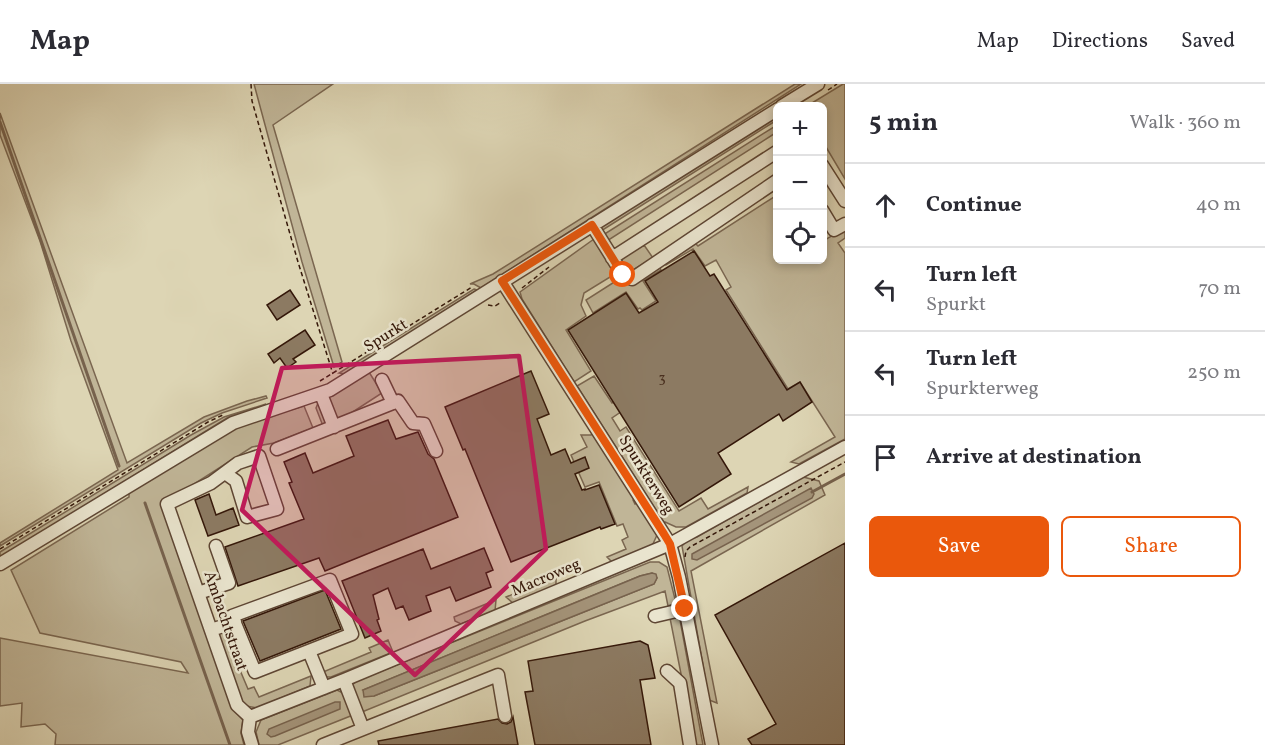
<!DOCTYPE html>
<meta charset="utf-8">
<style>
:root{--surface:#fff;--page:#f7f7f7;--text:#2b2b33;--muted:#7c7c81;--line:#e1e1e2;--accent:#ea580c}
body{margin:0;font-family:Vollkorn,serif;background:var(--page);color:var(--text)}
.controls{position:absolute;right:18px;top:18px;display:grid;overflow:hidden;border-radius:9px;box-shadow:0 3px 9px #0003}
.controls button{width:54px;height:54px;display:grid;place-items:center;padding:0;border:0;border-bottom:2px solid var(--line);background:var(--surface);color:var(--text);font:30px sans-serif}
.stop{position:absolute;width:18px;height:18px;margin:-14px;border:4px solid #ea580c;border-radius:50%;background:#fff}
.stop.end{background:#ea580c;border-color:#fff;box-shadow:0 2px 6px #0008}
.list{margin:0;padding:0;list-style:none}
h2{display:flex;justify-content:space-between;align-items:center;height:78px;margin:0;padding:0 24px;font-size:26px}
h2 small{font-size:20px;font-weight:400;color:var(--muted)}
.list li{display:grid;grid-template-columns:39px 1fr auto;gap:18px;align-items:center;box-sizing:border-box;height:84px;padding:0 24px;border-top:2px solid var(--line)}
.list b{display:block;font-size:22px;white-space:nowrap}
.list p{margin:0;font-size:20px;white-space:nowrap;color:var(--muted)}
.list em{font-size:20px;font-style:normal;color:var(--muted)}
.actions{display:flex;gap:12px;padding:18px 24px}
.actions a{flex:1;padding:14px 0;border:2px solid var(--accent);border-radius:9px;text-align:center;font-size:21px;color:var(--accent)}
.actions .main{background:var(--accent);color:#fff}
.icon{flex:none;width:33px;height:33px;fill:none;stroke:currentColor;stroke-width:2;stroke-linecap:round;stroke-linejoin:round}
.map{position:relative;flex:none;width:845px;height:661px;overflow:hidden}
header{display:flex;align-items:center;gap:36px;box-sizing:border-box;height:84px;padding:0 30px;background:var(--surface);border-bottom:2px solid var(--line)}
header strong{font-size:28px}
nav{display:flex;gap:33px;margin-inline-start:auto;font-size:21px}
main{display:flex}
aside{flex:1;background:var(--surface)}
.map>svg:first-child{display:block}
.green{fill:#c0b597;stroke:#7a6650;stroke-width:1.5;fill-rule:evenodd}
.water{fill:#a4947a;stroke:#77624d;stroke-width:1.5}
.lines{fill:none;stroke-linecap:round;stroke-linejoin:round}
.stream{stroke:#77624d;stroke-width:3}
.building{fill:#8c7a62;stroke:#341709;stroke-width:1.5}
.minor-casing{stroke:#5e4634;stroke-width:15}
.path{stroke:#341709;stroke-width:1.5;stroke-dasharray:4.5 3;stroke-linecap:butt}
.minor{stroke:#e9e4ce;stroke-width:12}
.route{stroke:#ea580c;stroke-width:8}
.marked{fill:#c2185b;fill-opacity:0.2;stroke:#c2185b;stroke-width:4.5;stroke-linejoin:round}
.labels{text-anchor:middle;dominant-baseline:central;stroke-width:5;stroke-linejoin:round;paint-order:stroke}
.number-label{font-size:14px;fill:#4a301f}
.street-label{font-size:16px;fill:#341709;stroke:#e9e4ce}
</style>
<header>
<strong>Map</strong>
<nav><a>Map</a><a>Directions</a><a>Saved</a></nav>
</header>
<main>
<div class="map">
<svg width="845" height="661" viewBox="0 0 845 661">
<rect width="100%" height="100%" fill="#ddd5b4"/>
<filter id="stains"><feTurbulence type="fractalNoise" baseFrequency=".00333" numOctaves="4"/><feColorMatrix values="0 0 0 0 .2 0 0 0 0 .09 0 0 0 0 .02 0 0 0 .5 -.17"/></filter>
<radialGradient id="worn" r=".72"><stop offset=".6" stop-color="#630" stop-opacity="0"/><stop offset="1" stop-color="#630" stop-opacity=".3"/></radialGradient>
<path class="green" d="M254,0H333L273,41L342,278L334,283L302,178Z
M795,0H801L481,204L474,200H470L493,190Z
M843,0H845V95L823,58L822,22H807Z
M0,29L127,379L204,333L247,317L266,312L267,314L222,329L201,339L0,462V459L118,386L71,257L40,157L0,51Z
M777,30V36L601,147L600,142Z
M777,41V48L607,157L603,151Z
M777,111L778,176H822L823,152L825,156L845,144V154L838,159L845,169V355L799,380L791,378L835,353L800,298L788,305L726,206L731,203L716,176L705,182L693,165L666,181L665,178L694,158L698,162Z
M594,155L615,190L584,209L581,221L586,232L566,246L591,287L574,298L522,215L520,208Z
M644,161L653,174L633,186H627L621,178L622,174Z
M659,182L661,186L643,197L656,217L642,226L640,224L638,225L626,208L593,229L586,216L619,195C631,206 647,189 659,182Z
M474,205L477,206L346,290L339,289Z
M369,288L382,309L345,333L323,342L316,324L318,319Z
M594,292L612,319L626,311L631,321L612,334L620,347L626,343L679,427L701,414L708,425L748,403L747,409L686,443H676L665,438L664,439L577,302Z
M266,320L227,334L0,474V468L191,351L224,333Z
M304,322L313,344L274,359L252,363L161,421L232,624L243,636L241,649L244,661H55L56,650L45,640L21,643L22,619L0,622V554L188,589L181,578L40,549L11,486L129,413V407L243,340Z
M594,348L636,414L633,416L635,420L638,419L657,451L652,462L617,478H612L607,473L626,465L622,456L628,453L623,440L617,442L599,398L585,403L571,371L587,363L581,351H591Z
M803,393L819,397L825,411L691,487L717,619L709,616L682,462L687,456L697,453Z
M650,478H659L667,483L676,519L668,522L665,507L585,537L362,628L352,601L357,597ZM652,489L657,494L654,500L374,612L363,606L640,492Z
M556,493V501L514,520L506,513Z
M496,516L495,527L461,540L455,537L454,533Z
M675,533L680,536L703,661H695L670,534Z
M223,546L248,605L254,603L259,613L311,592L310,602L257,624L246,622L242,617L218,552V549Z
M388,556L393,568L331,593H327L323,588L371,568L369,564Z
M337,606L345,610L353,631L278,661H259L256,648L261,636Z"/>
<path class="water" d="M811,404L814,410L812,414L697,476L692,475V470Z
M652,489L656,490L657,494L654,500L374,612L364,613L363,606L640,492Z
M335,618H340V625L275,652L271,653L267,650L269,645Z"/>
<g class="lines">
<path class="stream" d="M0,38L119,382
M812,408L845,390
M145,419L230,661"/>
</g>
<path class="building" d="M694,167L710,192L714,190L787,306L800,298L812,318L783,337L779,330L718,369L731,390L679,423L568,246L626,209L639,229L658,218L645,197Z
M290,206L300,221L277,236L267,221Z
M305,246L315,261L293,275L296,278L287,284L280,274L274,279L268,270Z
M531,287L549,330L537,335L551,371L565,365L571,379L585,373L589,384L575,390L582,406L585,405V406L599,401L615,440L601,445L600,443L511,478L465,365L463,366L445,323Z
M388,336L396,355L418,348L428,370L434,375L458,433L325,487L319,474L238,502L225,463L304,435L289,399L292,398L284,378L305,369L313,389L354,372L346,352Z
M209,410L216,431L233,424L239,441L208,452L195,416Z
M845,459V661H752L748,655L776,640L715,531Z
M484,464L493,486L486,489L491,503L456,517L450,503L426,512L431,527L409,536L403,522L396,525L388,504L373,511L379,535L377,536L381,547L365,554L342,497L423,465L431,485Z
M325,506L341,545L260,577L243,537Z
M640,557L648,561L655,594L640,596L651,661H535L525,608L533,607L528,577Z
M513,633L518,661H379L378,657L498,635L502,639L507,640L511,638Z"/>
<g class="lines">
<defs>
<path id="minor" d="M782,22L818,0
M822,81L845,117
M822,126L834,146L845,140
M592,141L623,191L632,195L778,96
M612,174L778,67
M502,197L670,460L679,493L712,661
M382,296L393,319
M321,310L334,343
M277,365L398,317L413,339L424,340L436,367
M225,389L236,397L247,433L277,425L259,372L238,379L211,399L167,420L237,621L250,633L248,648L252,661
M0,480L233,339L330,306L778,25
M330,496L352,550L255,588L232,532Z
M198,509L229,499L216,462
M655,532L685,525
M211,546L235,538
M309,567L324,604
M667,587L680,599L690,661
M344,596L363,645
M250,633L344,596L670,460L845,363
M323,661L498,591L505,632"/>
</defs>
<use href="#minor" class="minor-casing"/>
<path class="path" d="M251,0L252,17L298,178L333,290
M828,6L837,0
M522,204L549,183
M488,221L495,222L500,219
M320,297L472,203
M0,465L208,338L225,330
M685,473L686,467L690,463L845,378"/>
<use href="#minor" class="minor"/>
</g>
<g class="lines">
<path class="route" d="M623,191L592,141L502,197L664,450L670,460L685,525"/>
</g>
<path class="marked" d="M519,272L546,465L415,591L242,426L282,284Z"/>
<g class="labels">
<g class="number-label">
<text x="662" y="294">3</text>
</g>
<g class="street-label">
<text transform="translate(386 252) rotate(-32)">Spurkt</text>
<text transform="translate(646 391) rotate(58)">Spurkterweg</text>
<text transform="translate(546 494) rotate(-23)">Macroweg</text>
<text transform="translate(225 537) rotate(71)">Ambachtstraat</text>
</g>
</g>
<rect width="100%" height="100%" filter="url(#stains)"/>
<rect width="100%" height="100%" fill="url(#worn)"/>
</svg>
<div class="controls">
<button>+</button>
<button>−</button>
<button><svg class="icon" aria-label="locate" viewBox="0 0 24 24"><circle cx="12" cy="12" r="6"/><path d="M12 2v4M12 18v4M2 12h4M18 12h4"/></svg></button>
</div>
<div class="stop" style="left:623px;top:191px"></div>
<div class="stop end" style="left:685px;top:525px"></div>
</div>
<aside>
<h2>5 min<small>Walk · 360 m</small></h2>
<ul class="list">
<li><svg class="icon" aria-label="ahead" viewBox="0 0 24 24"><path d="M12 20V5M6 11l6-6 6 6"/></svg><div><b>Continue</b></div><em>40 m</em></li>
<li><svg class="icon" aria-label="left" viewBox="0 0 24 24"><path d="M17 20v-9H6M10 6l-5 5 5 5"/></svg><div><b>Turn left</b><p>Spurkt</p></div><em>70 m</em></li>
<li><svg class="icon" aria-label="left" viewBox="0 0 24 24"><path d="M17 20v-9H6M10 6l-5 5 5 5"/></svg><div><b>Turn left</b><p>Spurkterweg</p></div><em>250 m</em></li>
<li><svg class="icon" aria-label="arrive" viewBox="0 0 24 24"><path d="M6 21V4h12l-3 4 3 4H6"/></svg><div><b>Arrive at destination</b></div></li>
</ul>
<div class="actions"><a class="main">Save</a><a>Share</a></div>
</aside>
</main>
